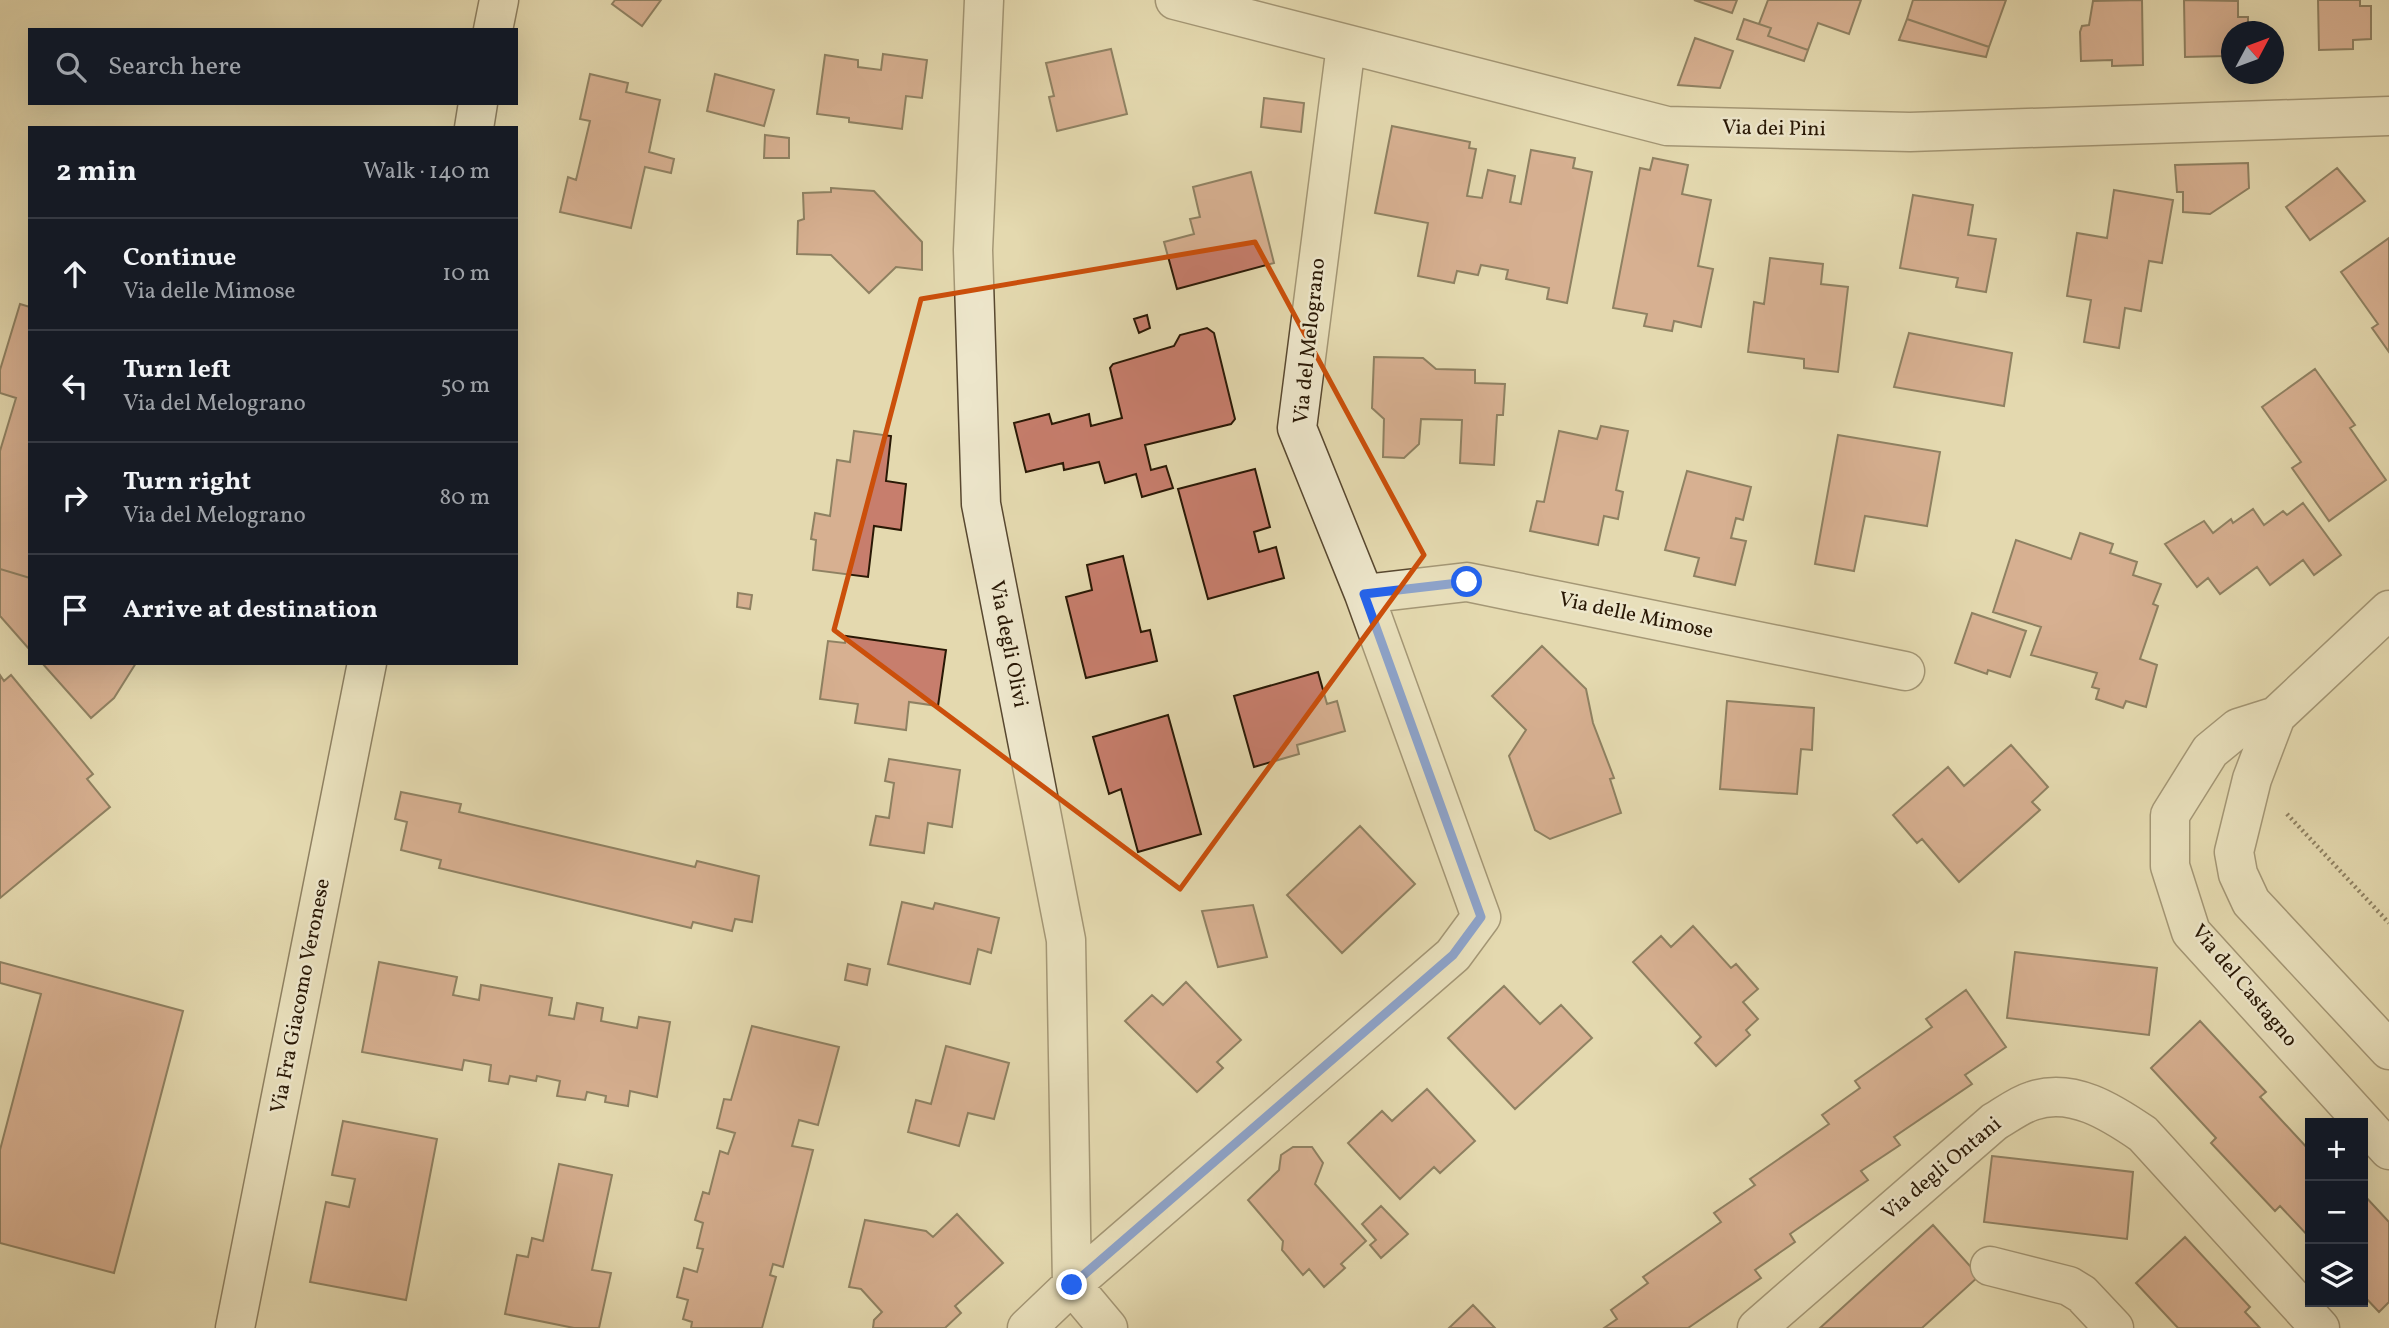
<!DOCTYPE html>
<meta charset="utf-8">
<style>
:root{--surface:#171b24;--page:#20242c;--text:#f1f3f6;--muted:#9ea1a6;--line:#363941}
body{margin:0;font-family:Vollkorn,serif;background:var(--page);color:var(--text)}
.controls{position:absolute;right:21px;bottom:21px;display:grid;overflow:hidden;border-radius:0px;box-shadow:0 7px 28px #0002}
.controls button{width:63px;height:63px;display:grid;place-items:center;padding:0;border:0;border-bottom:2px solid var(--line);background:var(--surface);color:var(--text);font:35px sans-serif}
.compass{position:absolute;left:2221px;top:21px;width:63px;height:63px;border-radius:50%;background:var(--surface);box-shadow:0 7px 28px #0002;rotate:49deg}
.stop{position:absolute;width:21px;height:21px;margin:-16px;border:5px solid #2563eb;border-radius:50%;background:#fff}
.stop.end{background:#2563eb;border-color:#fff;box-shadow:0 2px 7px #0008}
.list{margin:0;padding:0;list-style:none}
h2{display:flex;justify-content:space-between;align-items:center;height:91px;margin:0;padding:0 28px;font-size:30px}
h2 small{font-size:23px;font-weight:400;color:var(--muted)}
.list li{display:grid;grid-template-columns:46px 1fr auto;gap:21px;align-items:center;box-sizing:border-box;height:112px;padding:0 28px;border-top:2px solid var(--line)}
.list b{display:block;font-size:26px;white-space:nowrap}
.list p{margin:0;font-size:23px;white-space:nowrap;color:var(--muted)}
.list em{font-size:23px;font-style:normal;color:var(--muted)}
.icon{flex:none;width:38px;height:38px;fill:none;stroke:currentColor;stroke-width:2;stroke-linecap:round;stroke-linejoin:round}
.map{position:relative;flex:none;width:2389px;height:1328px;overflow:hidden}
.search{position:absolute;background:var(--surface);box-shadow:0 7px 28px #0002;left:28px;top:28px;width:490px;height:77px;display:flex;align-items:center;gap:18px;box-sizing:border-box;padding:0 24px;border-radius:0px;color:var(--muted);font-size:26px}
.panel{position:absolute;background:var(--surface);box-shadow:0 7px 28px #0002;left:28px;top:126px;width:490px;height:539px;border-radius:0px}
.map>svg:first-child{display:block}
.building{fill:#c77e6d;stroke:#291805;stroke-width:2}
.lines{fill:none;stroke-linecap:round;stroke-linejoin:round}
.street-casing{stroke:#584830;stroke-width:41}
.secondary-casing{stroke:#291805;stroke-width:41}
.path{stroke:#291805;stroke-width:4.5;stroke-dasharray:2 3.5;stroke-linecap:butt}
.street{stroke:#ede6cb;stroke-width:38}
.secondary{stroke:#ede6cb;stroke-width:38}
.route{stroke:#2563eb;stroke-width:9}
.marked{fill:none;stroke:#cb4f0b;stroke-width:5;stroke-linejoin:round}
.labels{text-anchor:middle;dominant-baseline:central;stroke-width:5;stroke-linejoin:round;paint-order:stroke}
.street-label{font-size:21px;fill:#291805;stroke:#ede6cb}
</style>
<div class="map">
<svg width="2389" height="1328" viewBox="0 0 2389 1328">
<rect width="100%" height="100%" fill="#e4d9af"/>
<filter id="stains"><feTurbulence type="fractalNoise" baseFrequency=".00286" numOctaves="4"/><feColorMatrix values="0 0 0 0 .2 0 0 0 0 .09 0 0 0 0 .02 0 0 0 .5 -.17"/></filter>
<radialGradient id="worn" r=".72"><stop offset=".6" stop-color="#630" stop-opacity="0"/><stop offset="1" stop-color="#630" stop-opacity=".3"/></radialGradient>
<path class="building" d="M615,0H661L642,26L612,4Z
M1694,0H1737L1732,13Z
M1768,0H1861L1849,34L1818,23L1808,50L1768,36L1771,28L1759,24Z
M1913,0H2006L1989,47L1907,19Z
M2142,0L2143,65L2112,66V60L2081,61L2080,32L2082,26L2089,25L2093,1Z
M2184,0L2238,1V17H2248V32H2232V49H2227V56L2185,57Z
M2318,0H2360V6H2371V39L2353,40V49L2319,50Z
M1744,19L1771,28L1768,36L1808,50L1804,61L1737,39Z
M1907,19L1989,47L1986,57L1899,40Z
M1695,38L1733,51L1720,88L1678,85Z
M1111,49L1127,114L1057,131L1049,97L1054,96L1046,63Z
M883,54L927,60L922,98L906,96L902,129L849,122V118L817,114L825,55L858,60V67L881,70Z
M590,74L628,83L626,92L660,100L649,152L674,159L671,173L645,167L631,228L560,212L568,177L576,180L590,121L580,119Z
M715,74L774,90L764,126L707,111Z
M1264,98L1304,103L1301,132L1261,127Z
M1392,126L1470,142L1469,148L1476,149L1467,196L1482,198L1488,170L1515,176L1510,202L1521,204L1531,150L1575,158L1573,168L1592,172L1567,303L1547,299L1549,288L1506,279L1508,270L1481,265L1478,275L1457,271L1454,283L1418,276L1428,223L1375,213Z
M765,135L789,138V158H764Z
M1653,158L1688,165L1682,194L1711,200L1698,266L1713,269L1701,327L1674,321L1672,331L1644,326L1647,314L1613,308L1640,168L1650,170Z
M2248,163L2249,188L2210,214L2183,212V192H2177L2175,165Z
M2337,168L2365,201L2310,240L2286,207Z
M1251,172L1274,263L1177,289L1164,242L1194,234L1190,219L1200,217L1193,187Z
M831,188L874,191L922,242V270L896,267L869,293L831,255L797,254L798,221L804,219L803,193L831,192Z
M2114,190L2173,200L2162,263L2149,261L2141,311L2125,308L2119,348L2084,342L2091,300L2067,296L2077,233L2107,238Z
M1913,195L1973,205L1968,235L1996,239L1986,292L1956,287L1958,278L1900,268Z
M2389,238V352L2372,328L2378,324L2341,272Z
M1770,258L1823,264L1821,284L1848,287L1838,372L1804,368V359L1748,352L1754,302L1764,304Z
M20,304L30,307V578L0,569V451L16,398L0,393V370Z
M1147,315L1150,328L1139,333L1134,319Z
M1207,328L1214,333L1235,419L1231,424L1145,445L1151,470L1166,466L1173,488L1142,497L1136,474L1105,483L1099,462L1064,470L1063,463L1026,472L1014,423L1049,414L1052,424L1089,414L1091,426L1122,418L1110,368L1113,364L1174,346L1180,335Z
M1909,333L2012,353L2004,406L1894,387Z
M1374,357L1423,358L1436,369L1475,370V383L1505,384L1503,415H1497L1494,465L1460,463L1462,420L1421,419L1419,444L1404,458L1383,457L1384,419L1372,408Z
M2315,369L2355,425L2350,428L2386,480L2329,521L2292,468L2301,462L2262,407Z
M1601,426L1628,431L1616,490L1623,492L1618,519L1604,516L1598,545L1530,531L1537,501L1544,502L1559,431L1597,439Z
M854,431L891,436L886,481L906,484L901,530L874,526L868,577L813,570L816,540L811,539L815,513L830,516L837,460L850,462Z
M1838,435L1940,452L1927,526L1865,516L1854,571L1815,564Z
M1255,469L1270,527L1254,532L1259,552L1276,547L1284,578L1208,599L1178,489Z
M1687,471L1751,487L1743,520L1736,518L1731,538L1746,541L1735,585L1694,576L1699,558L1665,550Z
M2303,503L2341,555L2314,575L2303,560L2270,585L2257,567L2220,594L2208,578L2197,587L2165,544L2204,521L2213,533L2231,519L2233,523L2253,509L2264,525L2283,511L2287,515Z
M2080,533L2113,544L2110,553L2137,562L2133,575L2161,584L2153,604L2158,606L2140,659L2157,665L2146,707L2126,701L2123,708L2096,699L2099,689L2092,687L2097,673L2031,655L2041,627L1993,612L2016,540L2071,559Z
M1123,556L1141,632L1150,630L1157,661L1086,678L1066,597L1092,590L1087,565Z
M0,569L30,578V650L0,616Z
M738,593L752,595L750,609L737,607Z
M1972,613L2026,631L2010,677L1988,670L1987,674L1955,663Z
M846,636L946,650L938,706L909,702L906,730L855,723L858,704L820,699L828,641L845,643Z
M1542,646L1586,689L1593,723L1614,778L1610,779L1621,813L1550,839L1535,830L1509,756L1526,730L1492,696Z
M42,663H136L114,698L91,718Z
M1318,672L1327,704L1337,701L1345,731L1297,745L1299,754L1254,767L1234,696Z
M0,675L4,681L11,675L93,774L87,779L110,807L0,898Z
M1727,701L1814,708L1812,750L1801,749L1797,794L1720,789Z
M1168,715L1201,834L1138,852L1121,789L1109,794L1093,737Z
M2011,745L2048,787L2032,802L2040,810L1959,882L1922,839L1917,843L1893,815L1948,767L1964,786Z
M889,759L960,770L952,827L928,823L924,853L870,845L876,816L889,818L894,783L885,781Z
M401,792L461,804L459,812L695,867L697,861L759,876L752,922L735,919L732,931L693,922L691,928L439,868L441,860L401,850L407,822L395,819Z
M1360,826L1415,884L1342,953L1287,895Z
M902,902L933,909L935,903L999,918L991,953L978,949L970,984L888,964Z
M1253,905L1267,957L1218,967L1202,911Z
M1693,926L1731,968L1736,964L1758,989L1743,1002L1758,1019L1746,1030L1750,1035L1716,1066L1695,1043L1701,1037L1633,962L1661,936L1671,947Z
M2015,952L2157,968L2149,1035L2007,1018Z
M0,962L183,1011L114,1273L0,1243V1150L41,994L0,983Z
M379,962L457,977L453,995L479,1000L481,985L552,998L549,1015L574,1019L577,1003L603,1008L601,1021L637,1028L639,1017L670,1022L657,1097L630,1091L628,1106L605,1102L606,1096L587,1092L585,1100L557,1096L560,1081L537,1076L536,1081L510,1076L508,1084L489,1081L491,1065L464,1060L462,1070L362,1052Z
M848,964L870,969L867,985L845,980Z
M1186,982L1241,1040L1217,1062L1223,1068L1197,1092L1125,1021L1152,995L1163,1005Z
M1504,986L1540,1024L1561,1005L1592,1038L1515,1109L1448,1038Z
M1966,990L2006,1047L1965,1075L1972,1084L1894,1137L1900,1145L1861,1171L1868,1180L1790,1234L1795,1242L1755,1270L1761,1278L1688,1328H1604L1617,1319L1611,1310L1648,1283L1643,1277L1721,1222L1714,1213L1755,1185L1750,1179L1829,1124L1822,1115L1860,1088L1855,1081L1932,1027L1926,1019Z
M2200,1021L2266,1092L2260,1097L2310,1151V1238L2280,1206L2275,1211L2211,1143L2216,1138L2151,1068Z
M752,1026L839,1047L818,1125L799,1120L792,1146L813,1150L783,1267L773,1264L770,1275L776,1277L762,1328H691L692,1322L683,1319L688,1300L677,1297L684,1268L697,1272L703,1249L697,1248L703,1223L695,1220L703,1192L709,1194L720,1151L728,1154L735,1133L717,1128L724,1099L731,1100Z
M946,1046L1009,1063L994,1119L968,1113L959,1146L908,1132L916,1100L931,1104Z
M1427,1089L1475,1141L1440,1173L1434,1167L1400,1199L1348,1143L1382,1111L1392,1121Z
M343,1121L437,1139L406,1300L310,1282L326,1202L349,1207L355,1179L332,1175Z
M1293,1147H1312L1323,1163L1315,1184L1366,1241L1341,1264L1345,1268L1324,1287L1309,1269L1303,1275L1282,1250L1283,1241L1248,1200L1279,1170L1281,1155Z
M1992,1156L2133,1172L2127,1239L1984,1222Z
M559,1164L612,1175L592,1270L611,1273L599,1328H574L505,1314L517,1255L528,1257L532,1238L543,1241Z
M2363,1194L2389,1222V1302L2379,1312L2363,1295Z
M1381,1206L1408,1234L1381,1258L1370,1245L1376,1240L1362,1224Z
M957,1214L1003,1263L955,1306L961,1313L945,1328H873L874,1320L882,1312L861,1289L849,1287L865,1220L926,1231L933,1237Z
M1933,1225L1979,1276L1922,1328H1820Z
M2185,1237L2250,1307L2245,1312L2260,1328H2178L2136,1283Z
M1473,1305L1495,1328H1449Z"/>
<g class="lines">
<defs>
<path id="street" d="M984,0L973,250L981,504L1066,940L1072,1285L1108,1328
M1175,0L1667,126L1910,132L2389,116
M1364,594L1467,582L1905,671
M2389,610L2276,716L2252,779L2234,852L2238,874L2251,902L2389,1050
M2276,716L2238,728L2210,751L2170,815V866L2191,932L2389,1150
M1990,1266L2069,1286L2082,1294L2114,1328
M1027,1328L1072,1285L1453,955L1481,917L1364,594L1297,428L1346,45
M1757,1328L1994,1122C2006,1115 2019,1105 2032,1101C2072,1087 2111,1112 2143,1134L2320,1328"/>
<path id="secondary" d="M493,30L499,0
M474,128L478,103
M235,1328L367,663"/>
</defs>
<use href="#street" class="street-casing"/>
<use href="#secondary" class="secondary-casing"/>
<path class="path" d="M2287,814L2389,923"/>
<use href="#street" class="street"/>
<use href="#secondary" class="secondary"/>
</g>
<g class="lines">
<path class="route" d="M1072,1285L1453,955L1481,917L1364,594L1467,582"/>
</g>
<path d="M0 0H2389V1328H0ZM1255,242L1424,555L1180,889L834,630L921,299Z" fill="#e4d9af" fill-opacity=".55" fill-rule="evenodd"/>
<path class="marked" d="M1255,242L1424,555L1180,889L834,630L921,299Z"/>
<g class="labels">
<g class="street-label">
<text transform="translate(1774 129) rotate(1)">Via dei Pini</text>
<text transform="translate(1310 341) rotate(-84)">Via del Melograno</text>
<text transform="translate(1636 616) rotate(12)">Via delle Mimose</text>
<text transform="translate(1008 644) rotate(79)">Via degli Olivi</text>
<text transform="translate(2244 986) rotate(50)">Via del Castagno</text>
<text transform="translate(301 996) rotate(-79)">Via Fra Giacomo Veronese</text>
<text transform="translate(1942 1169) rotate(-40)">Via degli Ontani</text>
</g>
</g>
<rect width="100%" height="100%" filter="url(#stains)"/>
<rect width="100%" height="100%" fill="url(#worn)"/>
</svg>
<div class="controls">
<button>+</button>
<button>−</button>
<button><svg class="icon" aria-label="layers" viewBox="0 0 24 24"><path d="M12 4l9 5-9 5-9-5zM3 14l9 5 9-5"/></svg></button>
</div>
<svg class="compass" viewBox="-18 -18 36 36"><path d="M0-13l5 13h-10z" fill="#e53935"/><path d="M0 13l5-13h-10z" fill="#9ea1a6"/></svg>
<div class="stop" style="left:1467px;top:582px"></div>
<div class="stop end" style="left:1072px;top:1285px"></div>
<div class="search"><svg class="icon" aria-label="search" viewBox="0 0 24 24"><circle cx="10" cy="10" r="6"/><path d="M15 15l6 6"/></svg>Search here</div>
<section class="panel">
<h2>2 min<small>Walk · 140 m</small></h2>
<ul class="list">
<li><svg class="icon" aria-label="ahead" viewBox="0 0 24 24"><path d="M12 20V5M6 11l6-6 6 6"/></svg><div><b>Continue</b><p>Via delle Mimose</p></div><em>10 m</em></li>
<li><svg class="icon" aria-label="left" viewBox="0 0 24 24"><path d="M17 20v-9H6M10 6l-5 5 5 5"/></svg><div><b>Turn left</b><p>Via del Melograno</p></div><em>50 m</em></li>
<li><svg class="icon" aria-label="right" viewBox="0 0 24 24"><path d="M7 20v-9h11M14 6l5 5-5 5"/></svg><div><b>Turn right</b><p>Via del Melograno</p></div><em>80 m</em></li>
<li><svg class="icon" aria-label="arrive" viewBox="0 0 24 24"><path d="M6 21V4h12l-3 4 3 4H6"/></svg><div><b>Arrive at destination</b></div></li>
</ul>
</section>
</div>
